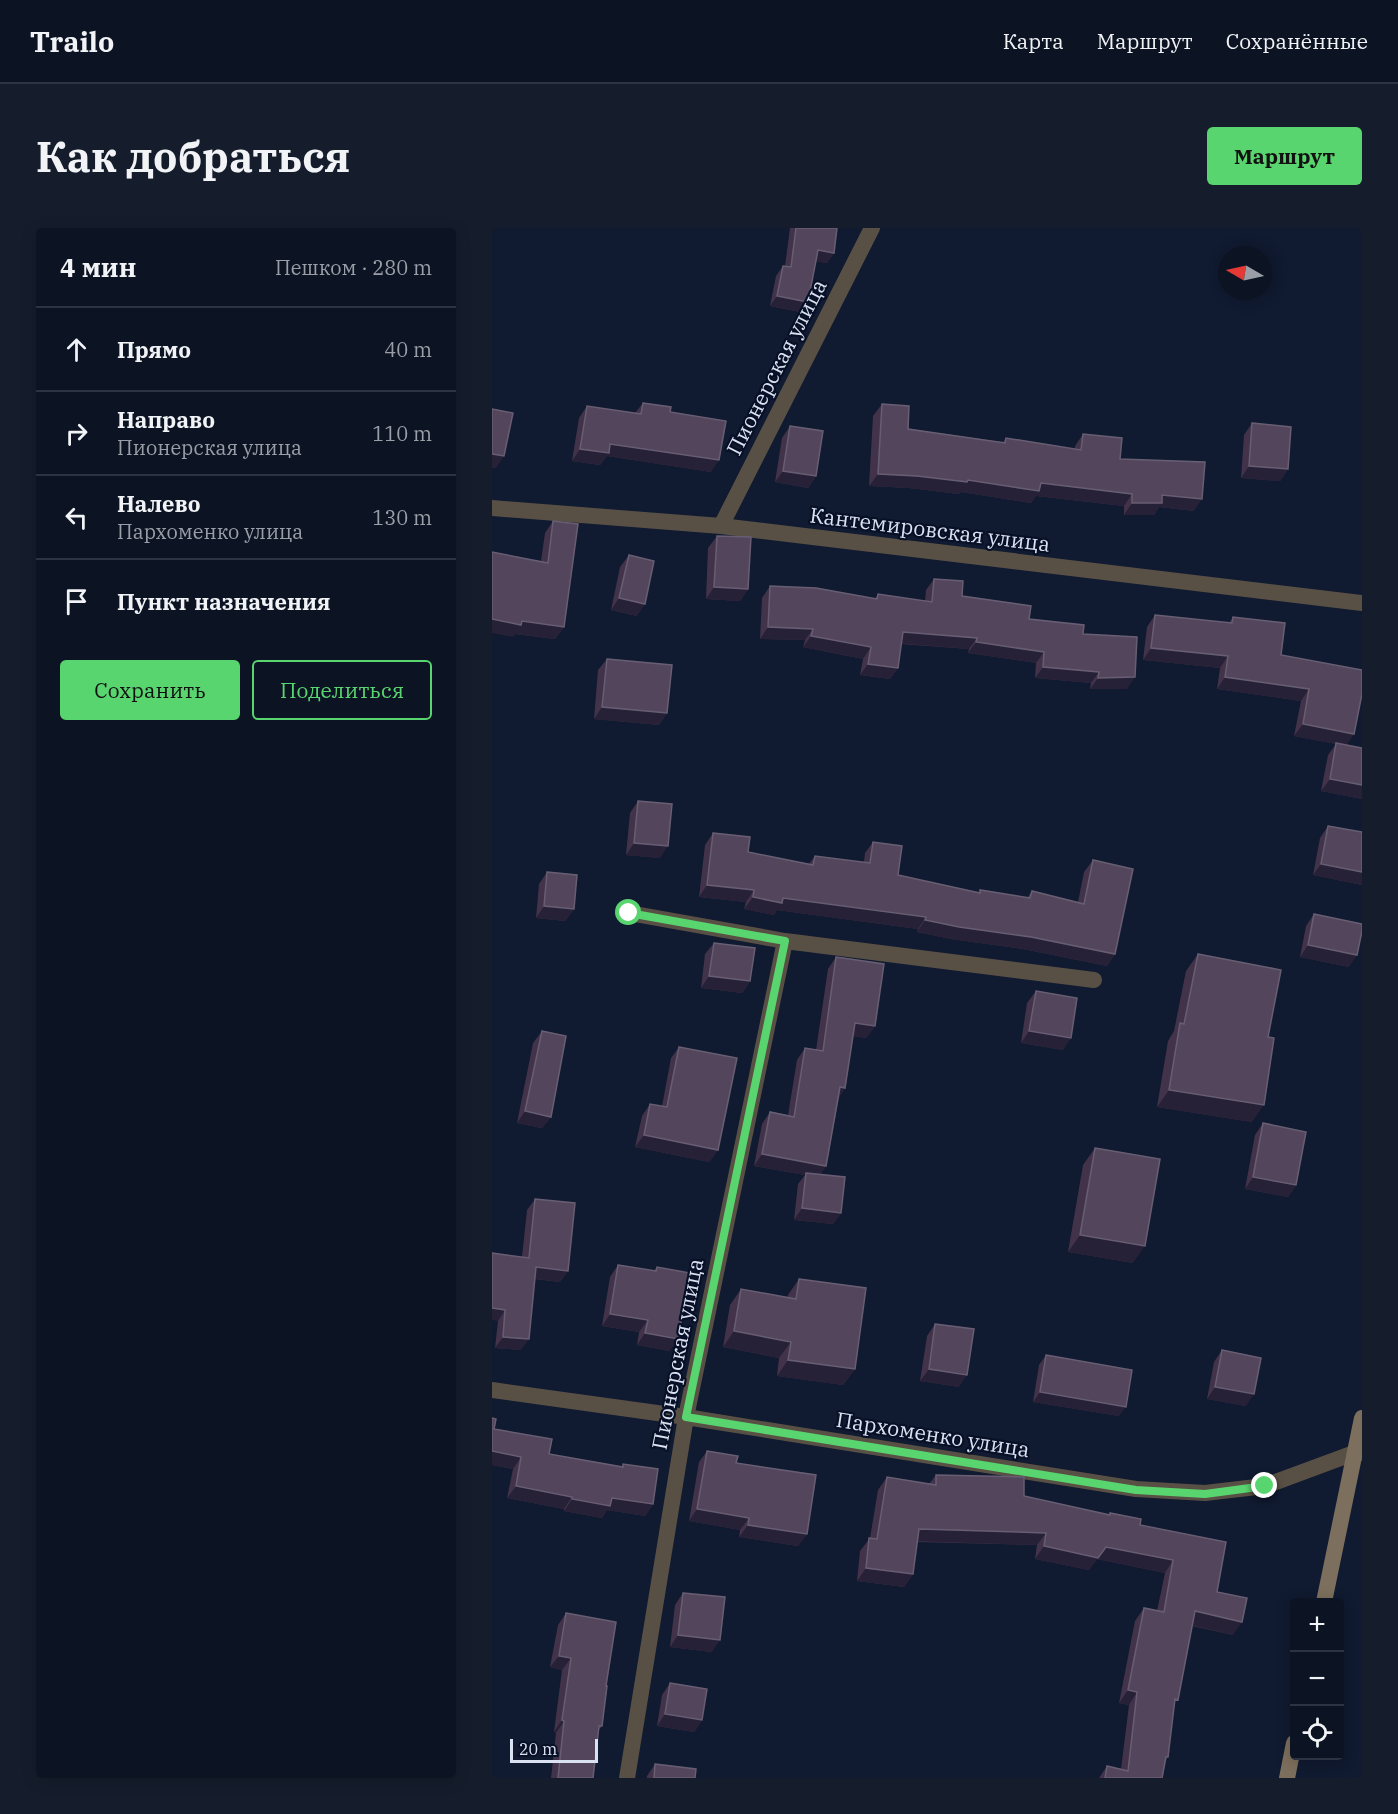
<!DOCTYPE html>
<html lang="ru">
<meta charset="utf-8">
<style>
:root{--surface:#0c1424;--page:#151d2c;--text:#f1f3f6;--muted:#9a9ea6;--line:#2c3341;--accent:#59d56f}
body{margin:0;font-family:"IBM Plex Serif",serif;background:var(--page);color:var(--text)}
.controls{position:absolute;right:18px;bottom:18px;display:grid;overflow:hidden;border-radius:6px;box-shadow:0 3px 15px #0003}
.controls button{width:54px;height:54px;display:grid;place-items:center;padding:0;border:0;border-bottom:2px solid var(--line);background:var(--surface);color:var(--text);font:30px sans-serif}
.compass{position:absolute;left:726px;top:18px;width:54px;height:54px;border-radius:50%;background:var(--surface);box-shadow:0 3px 15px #0003;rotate:279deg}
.scale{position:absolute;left:18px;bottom:15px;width:88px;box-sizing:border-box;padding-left:6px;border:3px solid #dae2f2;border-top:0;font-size:16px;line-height:21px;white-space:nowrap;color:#dae2f2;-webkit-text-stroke:4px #071026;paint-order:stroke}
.stop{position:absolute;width:18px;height:18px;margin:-14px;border:4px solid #59d56f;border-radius:50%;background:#fff}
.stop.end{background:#59d56f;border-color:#fff;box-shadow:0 2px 6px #0008}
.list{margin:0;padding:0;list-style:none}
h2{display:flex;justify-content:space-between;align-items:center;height:78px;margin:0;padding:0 24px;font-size:26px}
h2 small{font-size:20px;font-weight:400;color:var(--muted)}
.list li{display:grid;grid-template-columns:39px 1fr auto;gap:18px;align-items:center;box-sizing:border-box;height:84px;padding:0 24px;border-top:2px solid var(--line)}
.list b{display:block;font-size:22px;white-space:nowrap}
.list p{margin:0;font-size:20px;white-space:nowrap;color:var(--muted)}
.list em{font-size:20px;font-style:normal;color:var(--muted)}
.actions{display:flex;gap:12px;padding:18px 24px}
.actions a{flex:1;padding:14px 0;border:2px solid var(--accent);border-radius:6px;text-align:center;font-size:21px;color:var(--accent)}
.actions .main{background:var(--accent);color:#111}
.icon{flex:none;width:33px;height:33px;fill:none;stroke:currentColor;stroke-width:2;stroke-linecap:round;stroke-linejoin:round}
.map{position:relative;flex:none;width:870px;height:1550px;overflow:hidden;border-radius:6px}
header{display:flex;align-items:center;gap:36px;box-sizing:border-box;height:84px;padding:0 30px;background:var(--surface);border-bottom:2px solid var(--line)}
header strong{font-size:28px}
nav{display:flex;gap:33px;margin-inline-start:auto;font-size:21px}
.intro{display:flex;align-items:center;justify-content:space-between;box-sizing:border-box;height:144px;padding:0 36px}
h1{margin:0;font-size:42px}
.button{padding:15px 27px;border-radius:6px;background:var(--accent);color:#111;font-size:21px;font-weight:700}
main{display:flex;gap:36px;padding:0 36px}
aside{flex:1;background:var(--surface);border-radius:6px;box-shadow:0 3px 15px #0003}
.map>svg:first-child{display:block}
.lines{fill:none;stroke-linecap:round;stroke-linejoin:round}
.minor{stroke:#595045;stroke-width:16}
.secondary{stroke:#7d6f5d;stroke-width:16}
.wall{fill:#42334a}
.shaded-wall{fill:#272138}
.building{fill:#53465c;stroke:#685e73;stroke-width:1.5}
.route{stroke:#59d56f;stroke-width:8}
.labels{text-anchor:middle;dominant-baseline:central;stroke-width:4.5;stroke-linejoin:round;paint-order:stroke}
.street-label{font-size:21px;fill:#dae2f2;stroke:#071026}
</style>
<header>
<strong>Trailo</strong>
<nav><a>Карта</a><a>Маршрут</a><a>Сохранённые</a></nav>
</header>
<div class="intro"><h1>Как добраться</h1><a class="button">Маршрут</a></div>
<main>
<aside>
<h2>4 мин<small>Пешком · 280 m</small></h2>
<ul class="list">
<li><svg class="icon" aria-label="ahead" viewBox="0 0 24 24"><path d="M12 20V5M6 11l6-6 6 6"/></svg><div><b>Прямо</b></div><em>40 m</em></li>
<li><svg class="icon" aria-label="right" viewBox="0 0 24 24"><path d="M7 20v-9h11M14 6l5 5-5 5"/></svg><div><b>Направо</b><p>Пионерская улица</p></div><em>110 m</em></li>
<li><svg class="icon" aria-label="left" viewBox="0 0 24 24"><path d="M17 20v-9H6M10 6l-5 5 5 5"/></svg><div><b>Налево</b><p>Пархоменко улица</p></div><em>130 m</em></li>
<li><svg class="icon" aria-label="arrive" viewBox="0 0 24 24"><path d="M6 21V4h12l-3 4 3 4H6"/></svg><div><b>Пункт назначения</b></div></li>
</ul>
<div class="actions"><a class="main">Сохранить</a><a>Поделиться</a></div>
</aside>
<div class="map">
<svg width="870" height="1550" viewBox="0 0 870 1550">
<rect width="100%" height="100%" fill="#101a30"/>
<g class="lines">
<path class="minor" d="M0,280L229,298L870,375
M229,298L380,0
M137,685L293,713L602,752
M0,1162L194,1189L644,1261L713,1265L773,1258L862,1225H870
M135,1550L194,1189L293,713"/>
<path class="secondary" d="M832,1374L870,1190
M795,1550L802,1515"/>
</g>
<path class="wall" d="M298,0H345L342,25L335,35L323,33L308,84L278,78L284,48L291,38H293Z
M151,175L178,184L219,244L115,228L108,237L80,233L87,190L95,178L143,185Z
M390,176L416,201L511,214L514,210L583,221V218L591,206L702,283L667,279L662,287H632V278L544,268L539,275L469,264L467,266L417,260L377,258L381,188Z
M760,195L796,241L788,253L749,250L752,207Z
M298,198L324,248L316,260L283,254L290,210Z
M61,293L72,399L63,411L23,406L21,409L49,333L53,305Z
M225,308L256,361L248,373L214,371L216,320Z
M137,327L145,388L119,382L128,339Z
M442,351L470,368L537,391L591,406L635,461H598L599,455L543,450L544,435L476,425L477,421L409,416L406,440L398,451L368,447L371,431L311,419L313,412L268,411L270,370L278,358L383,371L386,366L433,373L434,362Z
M663,387L737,395L741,389L789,427L862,506L854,517L870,520V571L829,563L836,527L844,516L802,508L809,473L725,461L728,440L651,432L655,399Z
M115,431L175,485L167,497L102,491L106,442Z
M146,573L168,630L134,627L138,585Z
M836,598L870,604V657L821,647L828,610Z
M221,605L256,624L317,636L323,628L372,634L373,625L381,614L406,647L486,665L488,662L535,670L540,663L586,674L592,644L601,632L623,726L615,738L531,721L459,711L425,704L426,701L285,682L282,687L252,681L254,674L207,669L213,617Z
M55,644L82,681L73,693L44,690L47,656Z
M822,686L857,739L808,729L814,698Z
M222,715L258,753L250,765L209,760L213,726Z
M706,726L760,894L665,879L676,813L682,803L694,743Z
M344,729L383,798L374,810L361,808L353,860L347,869L334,938L328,946L349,985L341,996L302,992L306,956L313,947L262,938L270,896L278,884L296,887L305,832L313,820L324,822L336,741Z
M544,763L571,822L529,815L535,775Z
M50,803L59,889L50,900L25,895L41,815Z
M187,819L226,922L217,934L143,919L150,888L158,876L170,878L179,830Z
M771,895L804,957L796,969L753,961L763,907Z
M603,920L641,1035L576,1024L591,937Z
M43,971L76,1043L68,1054L42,1051L29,1122L3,1120L6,1093L30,1029L35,982Z
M126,1037L162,1043L165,1039L186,1111L177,1123L145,1117L147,1104L110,1098L118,1049Z
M307,1051L363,1141L351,1157L285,1148L287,1130L231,1119L238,1077L249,1061L295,1070L296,1067Z
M443,1096L467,1159L428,1153L435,1108Z
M730,1122L754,1178L715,1171L722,1134Z
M554,1127L627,1188L541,1174L547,1137Z
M0,1190L2,1201L57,1226L130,1239L131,1236L161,1276L153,1288L115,1282L110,1290L72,1283V1281L15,1270L21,1241L0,1237Z
M215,1223L244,1235L315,1306L306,1318L247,1309L248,1302L197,1293L207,1234Z
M444,1247L532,1268L617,1287L618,1285L648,1297L725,1364L741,1407L700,1398L682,1477L670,1550H607L615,1538L629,1541L637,1477L627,1475L643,1393L652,1380L665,1383L673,1345L605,1331L597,1342L543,1331L545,1317L425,1314L421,1346L412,1359L365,1353L368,1323L378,1310L386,1262L395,1249L437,1256Z
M191,1365L220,1424L178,1419L183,1377Z
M74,1385L114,1458L110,1498L106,1503L101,1550H59L64,1505L62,1504L70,1442L58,1439L66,1397Z
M178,1455L210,1492L202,1504L165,1498L170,1467Z
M163,1536L203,1550H155V1548Z"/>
<path class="shaded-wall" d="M326,22L342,25L335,35L318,33Z
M285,68L316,74L308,84L278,78Z
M118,216L227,232L219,244L115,228L108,237L80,233L88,221Z
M0,226L12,228L4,240H0Z
M757,238L796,241L788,253L749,250Z
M291,243L324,248L316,260L283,254Z
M386,246L476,252L549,255L640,266L632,278L544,268L539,275L469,264L467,266L417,260L377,258Z
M670,267L710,271L702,283L667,279L662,287H632L640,275Z
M222,359L256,361L248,373L214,371Z
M127,370L153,376L145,388L119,382Z
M0,391L30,393L72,399L63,411L23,406L21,409L0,405Z
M276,399L321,401L313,412L268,411Z
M411,404L485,410L477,421L403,415Z
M319,408L379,419L371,431L311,419Z
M484,414L552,424L544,435L476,425Z
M659,420L736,428L728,440L651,432Z
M376,436L406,440L398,451L368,447Z
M551,439L607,444L599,455L543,450Z
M643,449L635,461H598L606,450Z
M733,449L817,461L809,473L725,461Z
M110,479L175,485L167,497L102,491Z
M811,496L862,506L854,518L802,508Z
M838,551L870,557V571L829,563Z
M142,615L176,618L168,630L134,627Z
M829,636L870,644V657L821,647Z
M215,657L262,662L254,674L207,669Z
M261,669L291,670L434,689L426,701L285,682L282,687L252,681Z
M52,678L82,681L73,693L44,690Z
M433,692L539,709L623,726L615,738L531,721L459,711L425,704Z
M816,717L865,727L857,739L808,729Z
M217,748L258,753L250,765L209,760Z
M363,795L383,798L374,810L355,807Z
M537,803L579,810L571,822L529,815Z
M348,859L353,860L345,872Z
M677,862L772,877L760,894L665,879Z
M33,883L59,889L50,900L25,895Z
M152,907L226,922L217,934L143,919Z
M270,926L334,938L326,950L314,945L313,947L262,938Z
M761,949L804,957L796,969L753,961Z
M310,980L349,985L341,996L302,992Z
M588,1007L653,1018L641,1035L576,1024Z
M44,1039L76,1043L68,1054L36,1050Z
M0,1080L13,1082L6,1093L0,1092Z
M118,1086L156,1092L147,1104L110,1098Z
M242,1103L299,1114L287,1130L231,1119Z
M153,1105L186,1111L177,1123L145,1117Z
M11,1109L37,1111L29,1122L3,1120Z
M296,1132L363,1141L351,1157L285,1148Z
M437,1141L475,1147L467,1159L428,1153Z
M723,1159L762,1166L754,1178L715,1171Z
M548,1164L634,1179L627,1188L541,1174Z
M0,1223L29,1229L21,1241L0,1237Z
M24,1258L80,1269L72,1281L15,1270Z
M120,1270L161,1276L153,1288L115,1282L110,1290L72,1283L80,1271Z
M205,1281L257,1290L248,1302L197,1293Z
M256,1297L315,1306L306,1318L247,1309Z
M427,1301L554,1305L545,1317L418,1313Z
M552,1318L614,1319L681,1332L673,1345L605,1331L597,1342L543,1331Z
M374,1340L421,1346L412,1359L365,1353Z
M703,1383L750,1394L741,1407L694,1396Z
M186,1407L228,1412L220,1424L178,1419Z
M67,1428L79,1430L70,1442L58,1439Z
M636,1462L645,1464L637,1477L627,1475Z
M173,1486L210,1492L202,1504L165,1498Z
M70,1492L72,1493L64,1505L62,1504Z"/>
<path class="building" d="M304,0H345L342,25L326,22L316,74L285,68L291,38L299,39Z
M151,175L179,179L178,184L234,193L227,232L118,216L117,225L88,221L95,178L149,186Z
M390,176L417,178L416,201L513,215L514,210L589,222L591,206L630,210L628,231L713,234L710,271L670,267V275H640V266L549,255L547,263L476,252L475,254L425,248L386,246Z
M0,181L21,185L12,228L0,226Z
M760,195L799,199L796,241L757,238Z
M298,198L331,203L324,248L291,243Z
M61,293L86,296L72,399L30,393L29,397L0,391V324L56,335Z
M225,308L259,309L256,361L222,359Z
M137,327L162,333L153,376L127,370Z
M442,351L471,353L470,368L539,378L537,391L592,397L591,406L645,409L643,449L606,450L607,444L551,439L552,424L484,414L485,410L411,404L406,440L376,436L379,419L319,408L321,401L276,399L278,358L324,360L385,371L386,366L440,374Z
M663,387L740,395L741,389L793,395L789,427L870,442V466L862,506L811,496L817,461L733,449L736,428L659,420Z
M115,431L180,437L175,485L110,479Z
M844,515L870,520V557L838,551Z
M146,573L180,576L176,618L142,615Z
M836,598L870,604V644L829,636Z
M221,605L258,609L256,624L321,637L323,628L378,635L381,614L410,618L406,647L488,665V662L538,670L540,663L592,676L601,632L641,641L623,726L539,709L467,699L433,692L434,689L291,670L290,675L261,669L262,662L215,657Z
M55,644L85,647L82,681L52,678Z
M822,686L870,696V703L865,727L816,717Z
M222,715L263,720L258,753L217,748Z
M706,726L789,742L776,809L782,810L772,877L677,862L688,795L692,796Z
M344,729L392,736L383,798L363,795L353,860L348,859L334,938L270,926L278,884L302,889L313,820L331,823Z
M544,763L585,770L579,810L537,803Z
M50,803L74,808L59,889L33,883Z
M187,819L245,830L226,922L152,907L158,876L175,879Z
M771,895L814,904L804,957L761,949Z
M603,920L668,931L653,1018L588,1007Z
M314,945L353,949L349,985L310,980Z
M43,971L83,975L76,1043L44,1039L37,1111L11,1109L13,1082L0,1080V1025L37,1030Z
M126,1037L164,1043L165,1039L198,1045L186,1111L153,1105L156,1092L118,1086Z
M307,1051L374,1060L363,1141L296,1132L299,1114L242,1103L249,1061L304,1071Z
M443,1096L482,1101L475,1147L437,1141Z
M730,1122L769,1130L762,1166L723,1159Z
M554,1127L640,1142L634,1179L548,1164Z
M0,1190L4,1191L2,1201L60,1211L57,1226L131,1239V1236L166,1241L161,1276L120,1270L118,1278L80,1271V1269L24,1258L29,1229L0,1223Z
M215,1223L246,1228L244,1235L324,1247L315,1306L256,1297L257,1290L205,1281Z
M444,1247L532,1249V1268L618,1287V1285L649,1291L648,1297L734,1314L725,1364L755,1370L750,1394L703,1383L686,1472L683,1471L676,1529H674L670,1550H613L615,1538L636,1543L645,1464L636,1462L652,1380L672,1384L681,1332L614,1319L606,1330L552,1318L554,1305L427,1301L421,1346L374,1340L377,1310L385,1311L395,1249L444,1257Z
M191,1365L233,1369L228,1412L186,1407Z
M74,1385L124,1394L114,1458H115L110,1498H107L101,1550H66L72,1493L70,1492L79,1430L67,1428Z
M178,1455L215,1461L210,1492L173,1486Z
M163,1536L204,1541L203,1550H162Z"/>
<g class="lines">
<path class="route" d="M137,685L293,713L194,1189L644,1262L713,1266L773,1258"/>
</g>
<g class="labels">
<g class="street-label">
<text transform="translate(284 139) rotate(-63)">Пионерская улица</text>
<text transform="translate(438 301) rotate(7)">Кантемировская улица</text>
<text transform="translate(185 1126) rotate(-79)">Пионерская улица</text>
<text transform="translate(441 1206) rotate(9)">Пархоменко улица</text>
</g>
</g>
</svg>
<div class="controls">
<button>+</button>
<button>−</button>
<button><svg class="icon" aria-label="locate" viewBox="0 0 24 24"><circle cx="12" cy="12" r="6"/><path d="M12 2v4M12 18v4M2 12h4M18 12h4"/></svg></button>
</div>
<svg class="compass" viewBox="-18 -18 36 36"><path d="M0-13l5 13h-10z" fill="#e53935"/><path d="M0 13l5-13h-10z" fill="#9a9ea6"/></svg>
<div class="scale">20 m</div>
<div class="stop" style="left:137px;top:685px"></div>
<div class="stop end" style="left:773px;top:1258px"></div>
</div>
</main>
